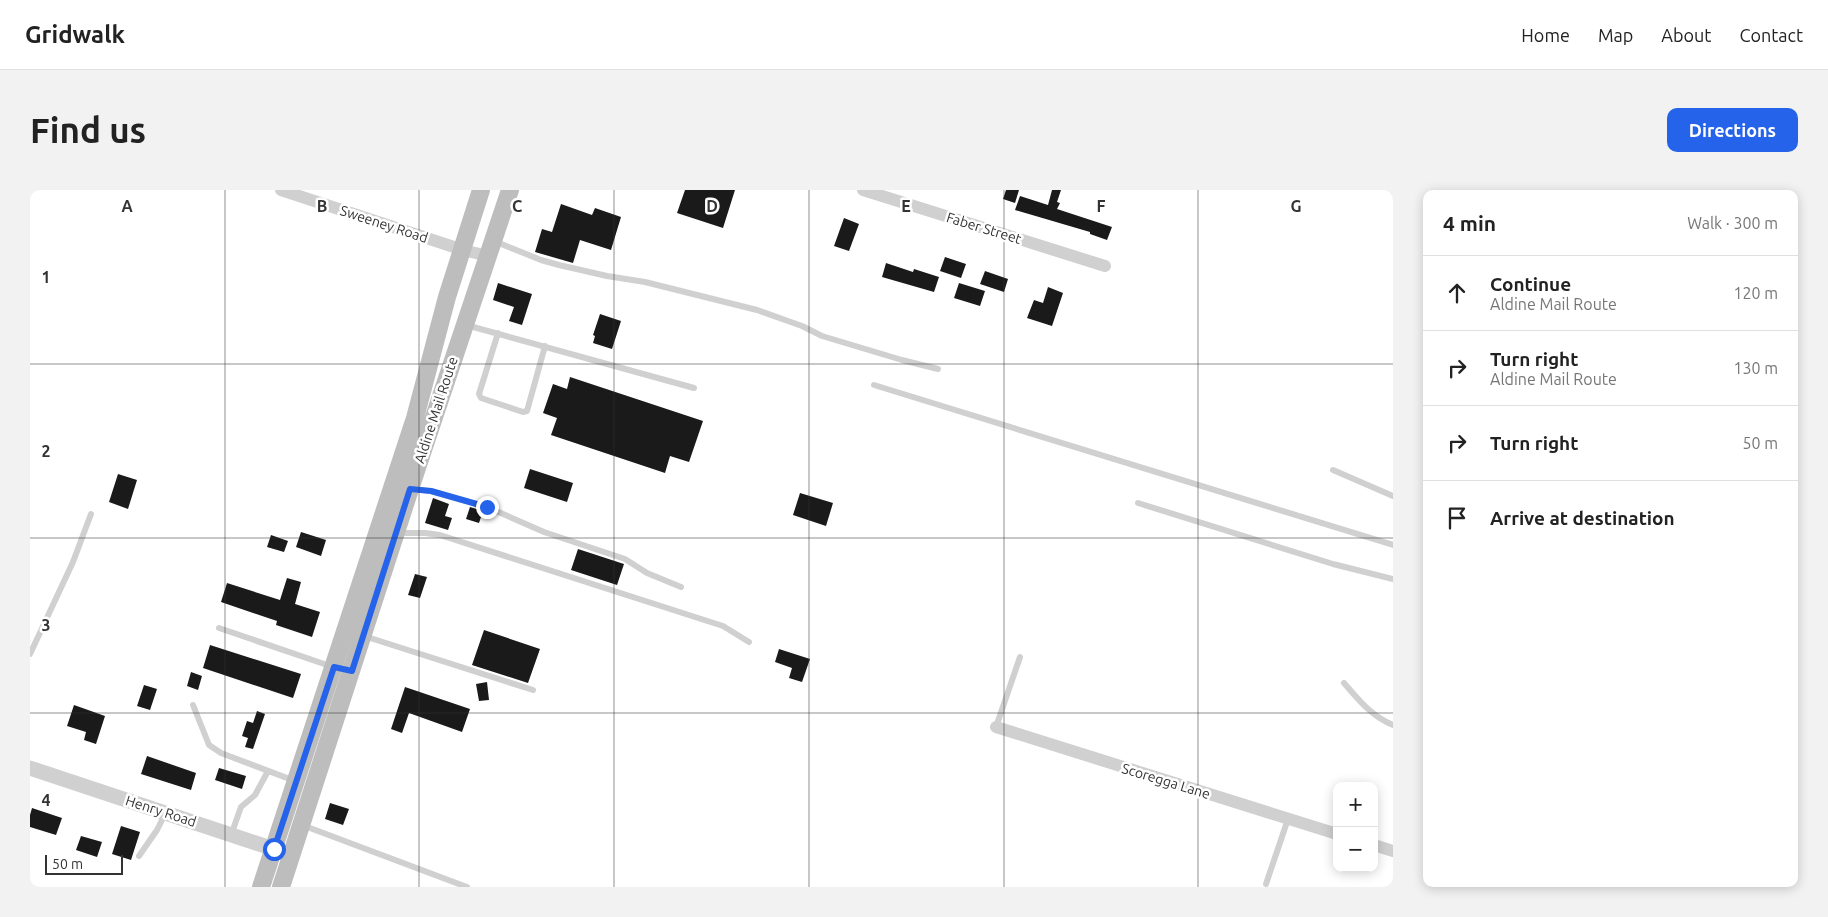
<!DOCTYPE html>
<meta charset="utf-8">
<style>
:root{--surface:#fff;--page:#f2f2f2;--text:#222;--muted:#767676;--line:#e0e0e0;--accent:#2563eb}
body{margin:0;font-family:Ubuntu,sans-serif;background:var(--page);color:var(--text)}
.controls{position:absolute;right:15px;bottom:15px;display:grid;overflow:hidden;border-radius:10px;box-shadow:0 2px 12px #0003}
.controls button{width:45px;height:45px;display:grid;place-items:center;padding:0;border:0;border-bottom:1px solid var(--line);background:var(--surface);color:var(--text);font:25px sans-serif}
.scale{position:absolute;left:15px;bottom:12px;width:78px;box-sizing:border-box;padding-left:5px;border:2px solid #333;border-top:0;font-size:14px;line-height:18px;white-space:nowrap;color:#333;-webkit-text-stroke:4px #fff;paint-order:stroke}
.stop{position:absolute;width:15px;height:15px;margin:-11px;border:4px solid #2563eb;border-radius:50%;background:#fff}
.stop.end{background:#2563eb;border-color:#fff;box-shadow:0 1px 5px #0008}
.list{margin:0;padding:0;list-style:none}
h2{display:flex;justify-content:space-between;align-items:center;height:65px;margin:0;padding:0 20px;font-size:21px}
h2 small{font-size:16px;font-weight:400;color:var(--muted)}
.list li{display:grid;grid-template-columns:32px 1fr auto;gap:15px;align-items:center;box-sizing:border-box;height:75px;padding:0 20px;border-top:1px solid var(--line)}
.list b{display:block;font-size:19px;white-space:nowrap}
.list p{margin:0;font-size:16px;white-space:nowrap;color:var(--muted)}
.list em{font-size:16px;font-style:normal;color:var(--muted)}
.icon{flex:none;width:28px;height:28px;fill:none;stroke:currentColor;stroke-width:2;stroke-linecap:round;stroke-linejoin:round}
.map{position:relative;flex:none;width:1363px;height:697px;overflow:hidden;border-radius:10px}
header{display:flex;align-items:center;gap:30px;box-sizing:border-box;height:70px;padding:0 25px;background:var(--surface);border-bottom:1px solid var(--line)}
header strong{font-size:24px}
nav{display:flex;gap:28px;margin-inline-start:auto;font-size:18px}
.intro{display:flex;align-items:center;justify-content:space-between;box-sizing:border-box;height:120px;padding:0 30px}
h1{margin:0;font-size:35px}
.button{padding:12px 22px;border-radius:10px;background:var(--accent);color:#fff;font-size:18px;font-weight:700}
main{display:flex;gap:30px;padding:0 30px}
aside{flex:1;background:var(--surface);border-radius:10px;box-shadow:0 2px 12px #0003}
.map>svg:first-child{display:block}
.building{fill:#1a1a1a}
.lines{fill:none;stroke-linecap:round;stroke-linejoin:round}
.service{stroke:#d0d0d0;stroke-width:6}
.minor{stroke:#d0d0d0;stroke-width:12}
.tertiary{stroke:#d0d0d0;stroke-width:15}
.secondary{stroke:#bdbdbd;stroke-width:18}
.route{stroke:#2563eb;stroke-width:6}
.grid{fill:none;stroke:#333;stroke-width:1;stroke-opacity:0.55}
.labels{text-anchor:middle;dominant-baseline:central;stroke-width:5;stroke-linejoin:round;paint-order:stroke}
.street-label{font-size:14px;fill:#333;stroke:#fff}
.grid-label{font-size:16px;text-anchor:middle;font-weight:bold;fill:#333;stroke:#fff;stroke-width:5;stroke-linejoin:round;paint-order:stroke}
</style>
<header>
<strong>Gridwalk</strong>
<nav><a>Home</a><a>Map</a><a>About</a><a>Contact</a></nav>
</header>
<div class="intro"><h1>Find us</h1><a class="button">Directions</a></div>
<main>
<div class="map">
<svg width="1363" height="697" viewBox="0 0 1363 697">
<rect width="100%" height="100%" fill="#fff"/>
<path class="building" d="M655,0H705L693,38L647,23Z
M976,0H989L985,13L973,9Z
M1022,0H1031L1027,12L1030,13L1027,19L1082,37L1077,50L1060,44V42L985,20L990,6L1018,15Z
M531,14L562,25L565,18L591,27L581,60L550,50L543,73L505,62L512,39L522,42Z
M814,28L829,34L819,61L804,56Z
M915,67L936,74L931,88L910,81Z
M856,73L883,82L884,79L909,87L904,102L852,87Z
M955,81L978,89L974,102L950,94Z
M468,93L502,104L492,135L479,131L484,117L463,110Z
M929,93L955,101L950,116L924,108Z
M1018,97L1033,103L1022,136L997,128L1004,110L1013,113Z
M570,124L591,131L582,159L563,153L565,146L563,145Z
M540,187L673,231L659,272L640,266L635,283L521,245L527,228L513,223L523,194L537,199Z
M500,279L543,293L537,312L494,298Z
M88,284L107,290L98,319L79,312Z
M770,303L803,313L796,336L763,325Z
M403,308L419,314L415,326L422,328L418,340L395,333Z
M440,317L453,321L449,333L436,329Z
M271,342L296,350L291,366L266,357Z
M241,345L258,351L254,362L237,357Z
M548,359L594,374L587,395L541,380Z
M385,384L397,387L390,408L378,405Z
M257,388L271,392L265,414L290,422L282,447L246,435L247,431L191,412L197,393L250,410Z
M454,440L510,459L498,493L442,475Z
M180,455L271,484L263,508L173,478Z
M749,459L780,469L772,492L759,488L762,478L745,472Z
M161,482L172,486L168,500L157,496Z
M457,492L459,510L449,511L446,494Z
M114,495L127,499L120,520L107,516Z
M375,497L440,519L432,542L379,523L372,543L361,539Z
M44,515L75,526L66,554L54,550L56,542L37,536Z
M227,521L235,524L223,559L215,557L218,548L212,546L217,531L223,533Z
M117,566L166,583L161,600L111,584Z
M189,578L216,586L212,599L185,590Z
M300,613L319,619L313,635L295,629Z
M2,618L32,628L26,645L0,637V625Z
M91,636L110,642L101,670L82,664Z
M51,646L72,652L67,667L46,660Z"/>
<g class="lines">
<path class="service" d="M464,51L511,70L529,75L577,86L615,92L727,120L772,136L792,146L872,170L908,179
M436,135L664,198
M468,143L449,204L451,208L493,222L497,221L515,156
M844,195L1363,355
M1303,280L1363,306
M381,299L401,301L457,317L514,342L595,369L617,383L651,397
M1108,313L1303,374L1363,389
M367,343H395L410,345L693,436L719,452
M189,438L303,477
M334,446L503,500
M0,464L43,372L61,324
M1314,493C1329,510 1341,526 1363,535
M163,515L179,555L191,563L265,591
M966,537L990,467
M272,635L437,697
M201,645L211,617L225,605L238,581
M109,666L127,640L135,624
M1236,694L1258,629"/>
<path class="minor" d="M251,0L433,60L458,66
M833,0L1075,76
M966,537L1307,644
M1344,655L1363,661"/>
<path class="tertiary" d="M0,578L262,665"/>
<path class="secondary" d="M231,697L385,228L417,107L451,0
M251,697L380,299L480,0"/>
</g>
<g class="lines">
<path class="route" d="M244,659L304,477L322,481L380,299L401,301L457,317"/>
</g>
<path class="grid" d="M195,0V697M389,0V697M584,0V697M779,0V697M974,0V697M1168,0V697M0,174H1363M0,348H1363M0,523H1363"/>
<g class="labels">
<g class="street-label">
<text transform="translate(354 34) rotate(18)">Sweeney Road</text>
<text transform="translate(954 38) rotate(17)">Faber Street</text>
<text transform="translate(406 220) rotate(-72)">Aldine Mail Route</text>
<text transform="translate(1136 591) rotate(17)">Scoregga Lane</text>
<text transform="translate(131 621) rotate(18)">Henry Road</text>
</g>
</g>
<g class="grid-label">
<text x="97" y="22">A</text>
<text x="292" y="22">B</text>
<text x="487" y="22">C</text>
<text x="682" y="22">D</text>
<text x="876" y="22">E</text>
<text x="1071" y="22">F</text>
<text x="1266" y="22">G</text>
<text x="16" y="93">1</text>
<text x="16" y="267">2</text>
<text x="16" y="441">3</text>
<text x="16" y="616">4</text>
</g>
</svg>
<div class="controls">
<button>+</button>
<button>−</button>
</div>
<div class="scale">50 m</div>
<div class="stop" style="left:244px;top:659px"></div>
<div class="stop end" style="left:457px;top:317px"></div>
</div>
<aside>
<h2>4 min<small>Walk · 300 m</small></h2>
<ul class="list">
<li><svg class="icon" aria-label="ahead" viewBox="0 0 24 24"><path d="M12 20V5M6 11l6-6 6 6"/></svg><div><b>Continue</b><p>Aldine Mail Route</p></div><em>120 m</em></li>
<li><svg class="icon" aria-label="right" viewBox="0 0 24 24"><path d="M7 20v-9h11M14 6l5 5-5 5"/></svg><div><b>Turn right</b><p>Aldine Mail Route</p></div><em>130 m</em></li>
<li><svg class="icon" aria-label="right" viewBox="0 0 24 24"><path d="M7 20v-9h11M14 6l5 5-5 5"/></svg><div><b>Turn right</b></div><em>50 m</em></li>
<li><svg class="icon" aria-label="arrive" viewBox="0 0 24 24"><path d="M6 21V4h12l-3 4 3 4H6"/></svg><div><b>Arrive at destination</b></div></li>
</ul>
</aside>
</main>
